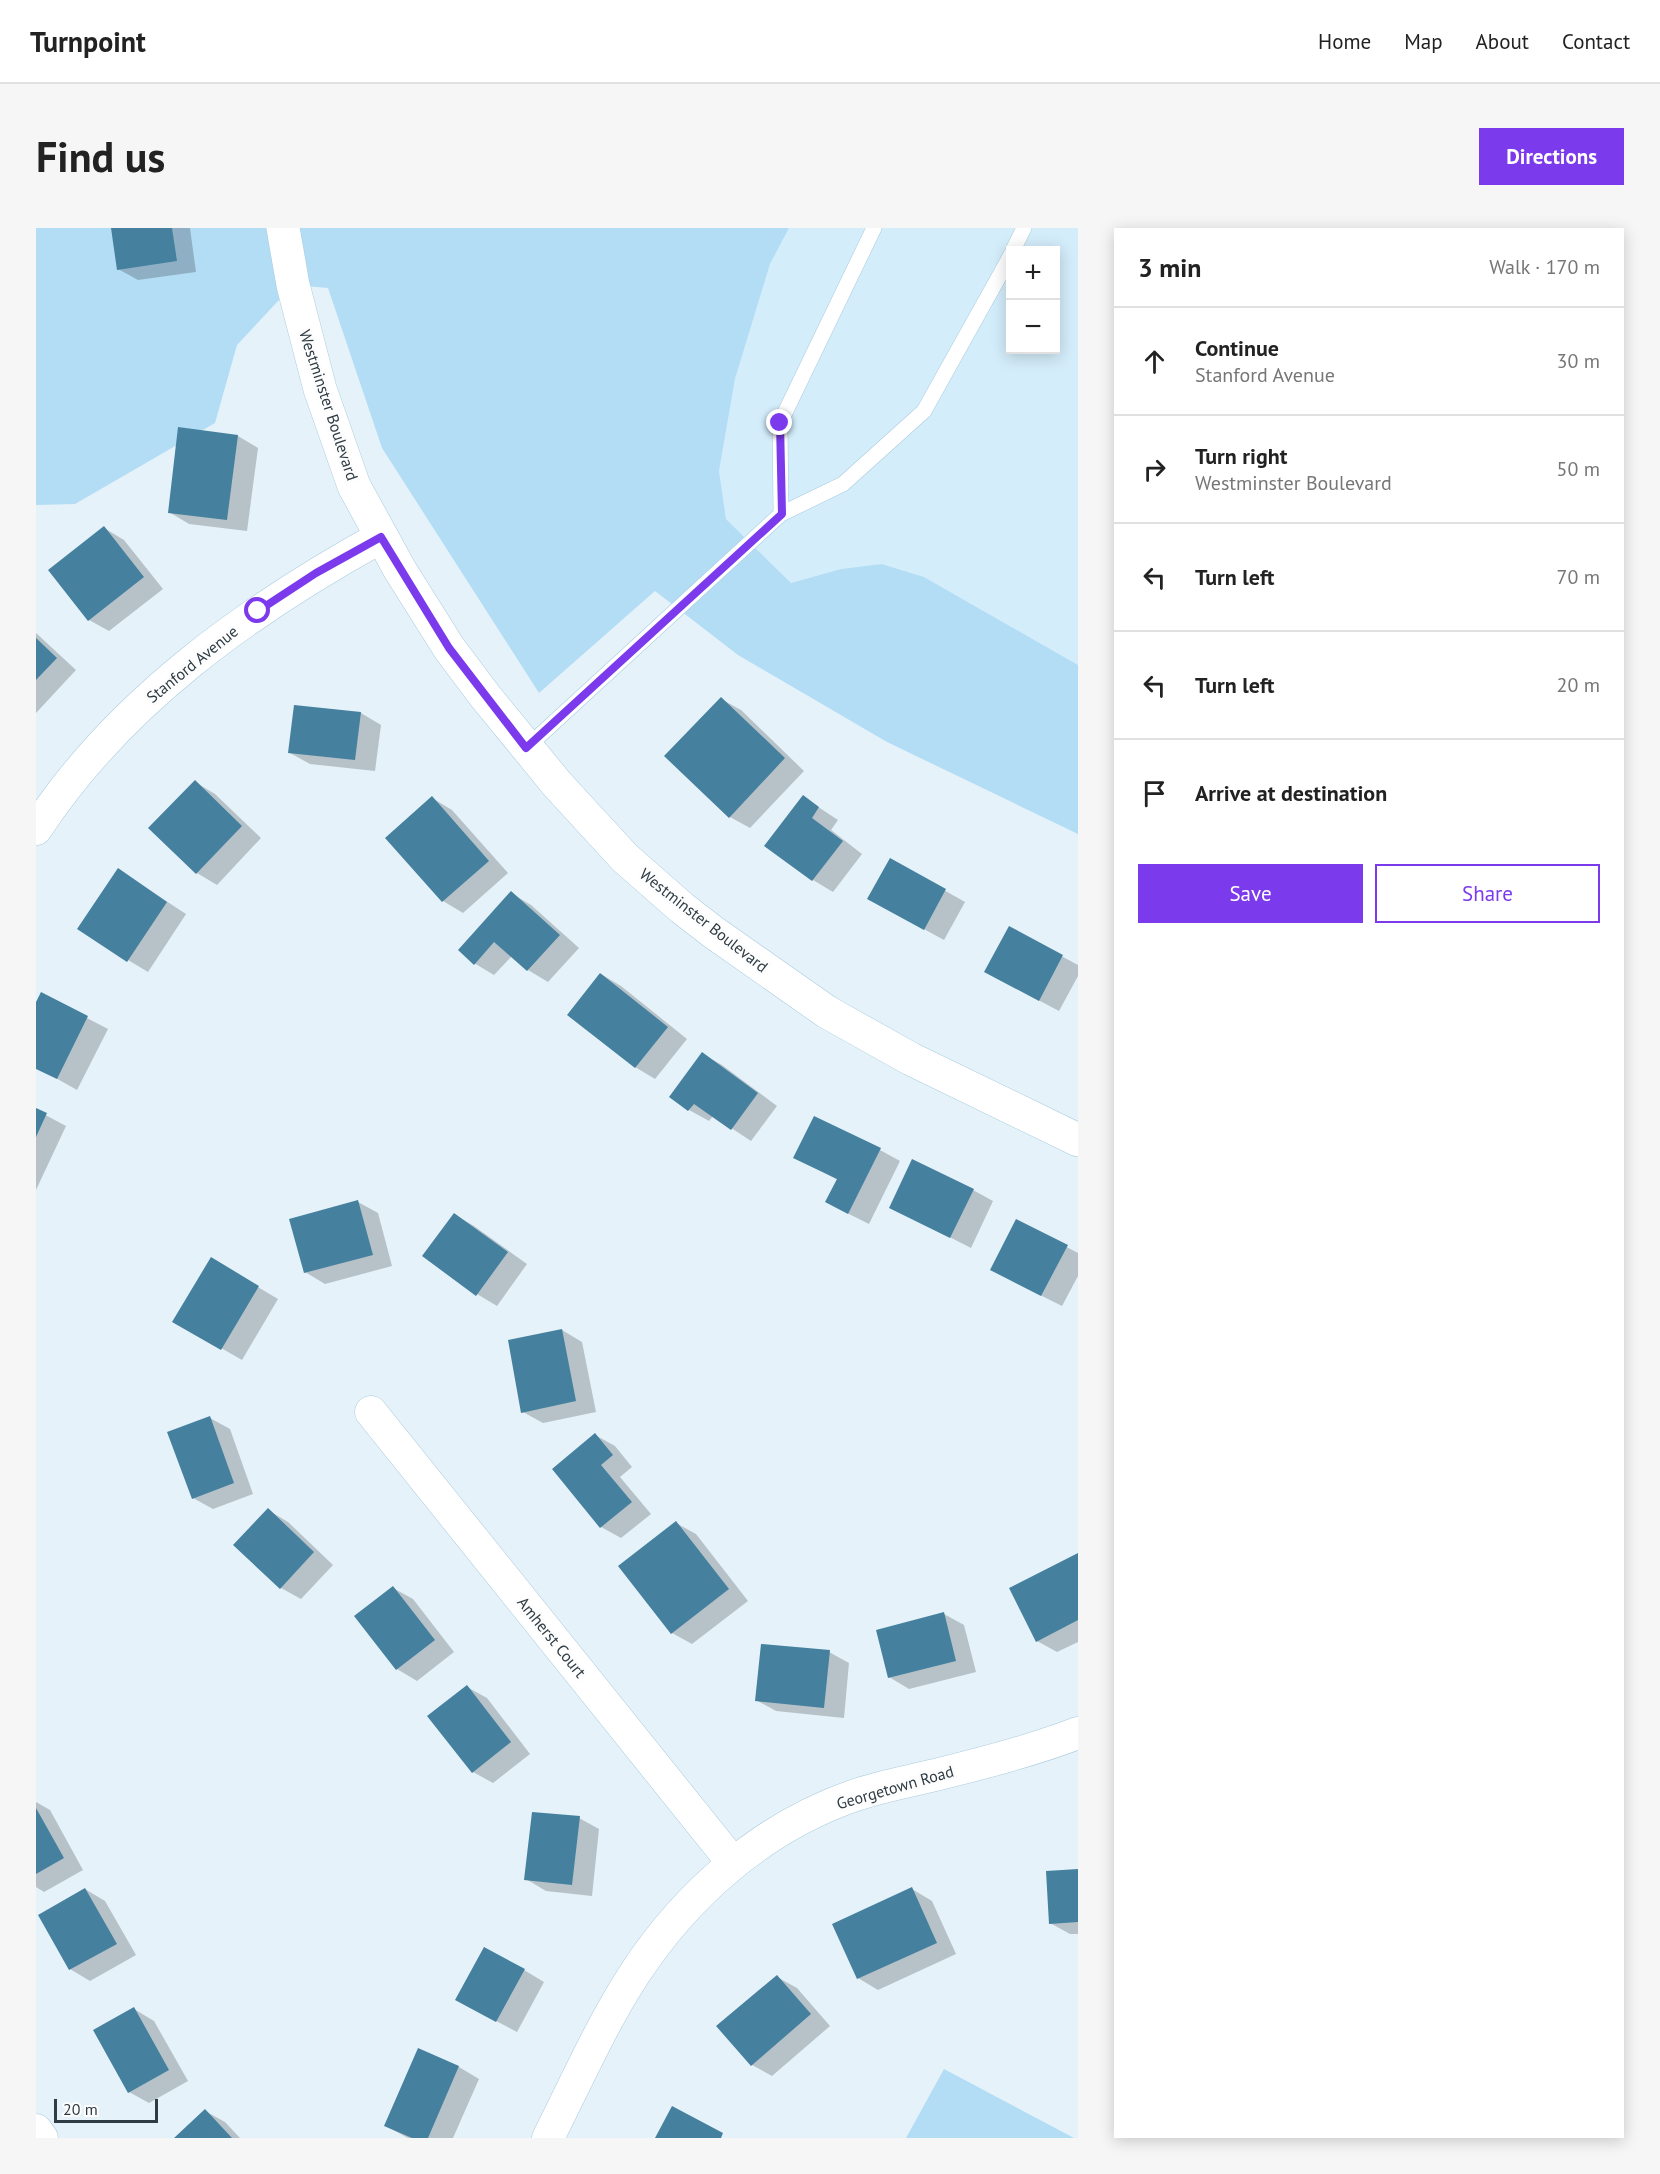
<!DOCTYPE html>
<meta charset="utf-8">
<style>
:root{--surface:#fff;--page:#f6f6f6;--text:#222;--muted:#767676;--line:#e0e0e0;--accent:#7c3aed}
body{margin:0;font-family:"PT Sans",sans-serif;background:var(--page);color:var(--text)}
.controls{position:absolute;right:18px;top:18px;display:grid;overflow:hidden;border-radius:0px;box-shadow:0 3px 15px #0003}
.controls button{width:54px;height:54px;display:grid;place-items:center;padding:0;border:0;border-bottom:2px solid var(--line);background:var(--surface);color:var(--text);font:30px sans-serif}
.scale{position:absolute;left:18px;bottom:15px;width:104px;box-sizing:border-box;padding-left:6px;border:3px solid #2f3c44;border-top:0;font-size:16px;line-height:21px;white-space:nowrap;color:#2f3c44;-webkit-text-stroke:4px #fdfdfd;paint-order:stroke}
.stop{position:absolute;width:18px;height:18px;margin:-14px;border:4px solid #7c3aed;border-radius:50%;background:#fff}
.stop.end{background:#7c3aed;border-color:#fff;box-shadow:0 2px 6px #0008}
.list{margin:0;padding:0;list-style:none}
h2{display:flex;justify-content:space-between;align-items:center;height:78px;margin:0;padding:0 24px;font-size:26px}
h2 small{font-size:20px;font-weight:400;color:var(--muted)}
.list li{display:grid;grid-template-columns:39px 1fr auto;gap:18px;align-items:center;box-sizing:border-box;height:108px;padding:0 24px;border-top:2px solid var(--line)}
.list b{display:block;font-size:22px;white-space:nowrap}
.list p{margin:0;font-size:20px;white-space:nowrap;color:var(--muted)}
.list em{font-size:20px;font-style:normal;color:var(--muted)}
.actions{display:flex;gap:12px;padding:18px 24px}
.actions a{flex:1;padding:14px 0;border:2px solid var(--accent);border-radius:0px;text-align:center;font-size:21px;color:var(--accent)}
.actions .main{background:var(--accent);color:#fff}
.icon{flex:none;width:33px;height:33px;fill:none;stroke:currentColor;stroke-width:2;stroke-linecap:round;stroke-linejoin:round}
.map{position:relative;flex:none;width:1042px;height:1910px;overflow:hidden;border-radius:0px}
header{display:flex;align-items:center;gap:36px;box-sizing:border-box;height:84px;padding:0 30px;background:var(--surface);border-bottom:2px solid var(--line)}
header strong{font-size:28px}
nav{display:flex;gap:33px;margin-inline-start:auto;font-size:21px}
.intro{display:flex;align-items:center;justify-content:space-between;box-sizing:border-box;height:144px;padding:0 36px}
h1{margin:0;font-size:42px}
.button{padding:15px 27px;border-radius:0px;background:var(--accent);color:#fff;font-size:21px;font-weight:700}
main{display:flex;gap:36px;padding:0 36px}
aside{flex:1;background:var(--surface);border-radius:0px;box-shadow:0 3px 15px #0003}
.map>svg:first-child{display:block}
.built{fill:#d4edfb;fill-rule:evenodd}
.green{fill:#b3ddf5}
.shadow{fill:#0003}
.building{fill:#45809e}
.lines{fill:none;stroke-linecap:round;stroke-linejoin:round}
.service-casing{stroke:#a9cbde;stroke-width:16}
.minor-casing{stroke:#a9cbde;stroke-width:33}
.tertiary-casing{stroke:#a9cbde;stroke-width:34}
.service{stroke:#fff;stroke-width:15}
.minor{stroke:#fff;stroke-width:32}
.tertiary{stroke:#fff;stroke-width:33}
.route{stroke:#7c3aed;stroke-width:8}
.labels{text-anchor:middle;dominant-baseline:central;stroke-width:6;stroke-linejoin:round;paint-order:stroke}
.street-label{font-size:16px;fill:#2f3c44;stroke:#fdfdfd}
</style>
<header>
<strong>Turnpoint</strong>
<nav><a>Home</a><a>Map</a><a>About</a><a>Contact</a></nav>
</header>
<div class="intro"><h1>Find us</h1><a class="button">Directions</a></div>
<main>
<div class="map">
<svg width="1042" height="1910" viewBox="0 0 1042 1910">
<rect width="100%" height="100%" fill="#e5f2fa"/>
<path class="built" d="M753,0H1042V437L888,349L847,336L805,341L755,355L690,291L683,243L699,151L734,36ZM975,22H1020V122H975Z"/>
<path class="green" d="M0,0H753L734,36L699,151L683,243L690,291L755,355L805,341L846,336L888,349L1042,437V606L851,514L702,427L619,363L503,465L346,220L292,60L257,57L201,117L179,195L39,276L0,277Z
M908,1841L1038,1910H870Z"/>
<path class="shadow" d="M77,0H154L160,44L102,52L82,41Z
M202,208L222,220L211,303L153,296L133,284Z
M68,300L88,312L127,361L73,403L53,392Z
M0,405L40,442L0,485Z
M685,471L705,482L768,543L714,600L694,589Z
M325,485L345,497L339,543L274,536L254,525Z
M159,554L179,566L225,610L181,657L161,645L115,600Z
M767,569L802,592L795,602L826,626L797,664L777,652L730,618Z
M396,570L416,582L472,645L427,685L407,673L351,610Z
M855,632L929,674L908,712L853,682Z
M83,642L150,686L112,744L92,732Z
M475,665L495,677L543,720L512,754L492,742L476,728L458,747L438,735Z
M973,700L1042,737V748L1023,783L970,755Z
M565,746L585,758L651,811L619,851L599,839Z
M5,766L72,801L41,862L0,839V777Z
M666,826L686,837L741,878L715,913L677,888L673,893L653,882Z
M0,882L30,898L0,962Z
M844,922L864,933L833,996L811,985L802,952L759,929Z
M937,962L957,973L935,1020L855,979Z
M322,974L342,985L356,1038L289,1056L269,1044Z
M419,987L438,998L491,1036L461,1078L441,1066Z
M981,993L1042,1025V1048L1026,1078L976,1053Z
M175,1031L242,1071L206,1132L138,1093Z
M526,1102L546,1114L560,1184L507,1195L487,1184Z
M174,1190L194,1201L217,1266L177,1281L157,1270Z
M559,1207L579,1218L596,1239L584,1249L615,1286L585,1310L565,1299Z
M232,1282L252,1294L297,1337L265,1371L245,1360Z
M640,1295L660,1306L712,1373L656,1416L636,1405Z
M1042,1327V1414L1021,1424L1001,1413L975,1361Z
M357,1360L377,1371L418,1424L381,1453L361,1441L320,1388Z
M908,1386L928,1397L940,1444L873,1461L853,1449Z
M793,1424L813,1435L808,1490L740,1483L720,1472Z
M431,1459L451,1470L494,1526L457,1555L437,1544Z
M0,1574L14,1582L47,1642L8,1664L0,1659Z
M543,1590L563,1601L556,1668L510,1663L490,1651Z
M1042,1642V1706H1034L1014,1695L1012,1644Z
M49,1661L69,1673L100,1727L54,1753L34,1741Z
M876,1661L896,1673L920,1726L842,1762L822,1750Z
M488,1742L508,1754L481,1804L441,1783Z
M741,1749L761,1760L794,1798L736,1848L716,1837Z
M98,1781L118,1793L152,1853L113,1875L93,1864Z
M383,1822L423,1839L443,1851L417,1910H372L350,1898Z
M169,1883L189,1894L204,1910H140Z"/>
<path class="building" d="M75,0H136L141,33L81,42Z
M142,199L202,207L191,292L132,285Z
M68,298L108,349L52,393L12,342Z
M0,410L21,430L0,452Z
M685,469L749,530L693,590L628,528Z
M258,477L325,484L319,532L252,525Z
M159,552L206,598L160,646L112,600Z
M767,567L783,579L776,590L807,613L776,653L728,618Z
M396,568L453,633L406,674L349,610Z
M854,630L910,661L888,702L831,671Z
M82,640L131,674L91,734L41,701Z
M475,663L524,707L491,743L458,714L438,737L422,722Z
M973,698L1027,727L1003,773L948,744Z
M564,745L632,799L599,840L531,787Z
M5,764L52,788L21,851L0,841V774Z
M666,824L722,865L695,902L658,876L652,883L633,869Z
M0,880L11,885L0,909Z
M778,888L845,920L812,986L789,974L801,951L757,930Z
M876,931L938,961L914,1010L853,980Z
M322,972L337,1027L268,1045L253,991Z
M418,985L472,1024L440,1068L386,1028Z
M980,991L1032,1017L1005,1068L954,1042Z
M175,1029L223,1058L185,1122L136,1094Z
M526,1101L540,1173L485,1185L472,1112Z
M174,1188L198,1255L156,1271L131,1204Z
M559,1205L577,1227L565,1237L596,1274L564,1300L516,1241Z
M232,1280L278,1324L244,1361L197,1317Z
M640,1293L693,1361L635,1406L582,1338Z
M1042,1325V1392L1000,1414L973,1360Z
M357,1358L399,1412L360,1442L318,1388Z
M908,1384L920,1433L852,1450L840,1402Z
M725,1416L794,1422L788,1480L719,1473Z
M431,1457L475,1514L436,1545L391,1488Z
M0,1580L28,1630L0,1646Z
M496,1584L544,1588L536,1657L488,1652Z
M1042,1641V1694L1013,1696L1010,1643Z
M876,1659L901,1715L821,1751L796,1696Z
M49,1660L81,1716L33,1742L2,1687Z
M448,1719L489,1741L460,1794L419,1772Z
M741,1747L775,1786L715,1838L680,1798Z
M98,1779L133,1842L92,1865L57,1802Z
M382,1820L423,1838L392,1910H376L348,1898Z
M636,1878L687,1905L685,1910H619Z
M169,1881L196,1910H138Z"/>
<g class="lines">
<defs>
<path id="service" d="M977,22L988,0
M745,286L744,195L838,0
M490,520L745,286L807,256L888,183L975,27"/>
<path id="minor" d="M0,601C84,473 213,382 345,309
M335,1184L697,1635
M0,1902L6,1910
M512,1910C540,1855 565,1797 599,1745C651,1666 725,1601 814,1569C844,1558 876,1553 907,1545C952,1534 998,1522 1042,1505"/>
<path id="tertiary" d="M247,0L257,57L284,161L318,258L364,342L413,420L449,468L521,556L589,630L646,680L677,704L791,784L875,831L1042,912"/>
</defs>
<use href="#service" class="service-casing"/>
<use href="#minor" class="minor-casing"/>
<use href="#tertiary" class="tertiary-casing"/>
<use href="#service" class="service"/>
<use href="#minor" class="minor"/>
<use href="#tertiary" class="tertiary"/>
</g>
<g class="lines">
<path class="route" d="M222,383L280,345L345,309L413,420L490,520L746,286L744,195"/>
</g>
<g class="labels">
<g class="street-label">
<text transform="translate(293 177) rotate(72)">Westminster Boulevard</text>
<text transform="translate(156 436) rotate(-39)">Stanford Avenue</text>
<text transform="translate(668 692) rotate(38)">Westminster Boulevard</text>
<text transform="translate(516 1409) rotate(51)">Amherst Court</text>
<text transform="translate(859 1559) rotate(-16)">Georgetown Road</text>
</g>
</g>
</svg>
<div class="controls">
<button>+</button>
<button>−</button>
</div>
<div class="scale">20 m</div>
<div class="stop" style="left:222px;top:383px"></div>
<div class="stop end" style="left:744px;top:195px"></div>
</div>
<aside>
<h2>3 min<small>Walk · 170 m</small></h2>
<ul class="list">
<li><svg class="icon" aria-label="ahead" viewBox="0 0 24 24"><path d="M12 20V5M6 11l6-6 6 6"/></svg><div><b>Continue</b><p>Stanford Avenue</p></div><em>30 m</em></li>
<li><svg class="icon" aria-label="right" viewBox="0 0 24 24"><path d="M7 20v-9h11M14 6l5 5-5 5"/></svg><div><b>Turn right</b><p>Westminster Boulevard</p></div><em>50 m</em></li>
<li><svg class="icon" aria-label="left" viewBox="0 0 24 24"><path d="M17 20v-9H6M10 6l-5 5 5 5"/></svg><div><b>Turn left</b></div><em>70 m</em></li>
<li><svg class="icon" aria-label="left" viewBox="0 0 24 24"><path d="M17 20v-9H6M10 6l-5 5 5 5"/></svg><div><b>Turn left</b></div><em>20 m</em></li>
<li><svg class="icon" aria-label="arrive" viewBox="0 0 24 24"><path d="M6 21V4h12l-3 4 3 4H6"/></svg><div><b>Arrive at destination</b></div></li>
</ul>
<div class="actions"><a class="main">Save</a><a>Share</a></div>
</aside>
</main>
